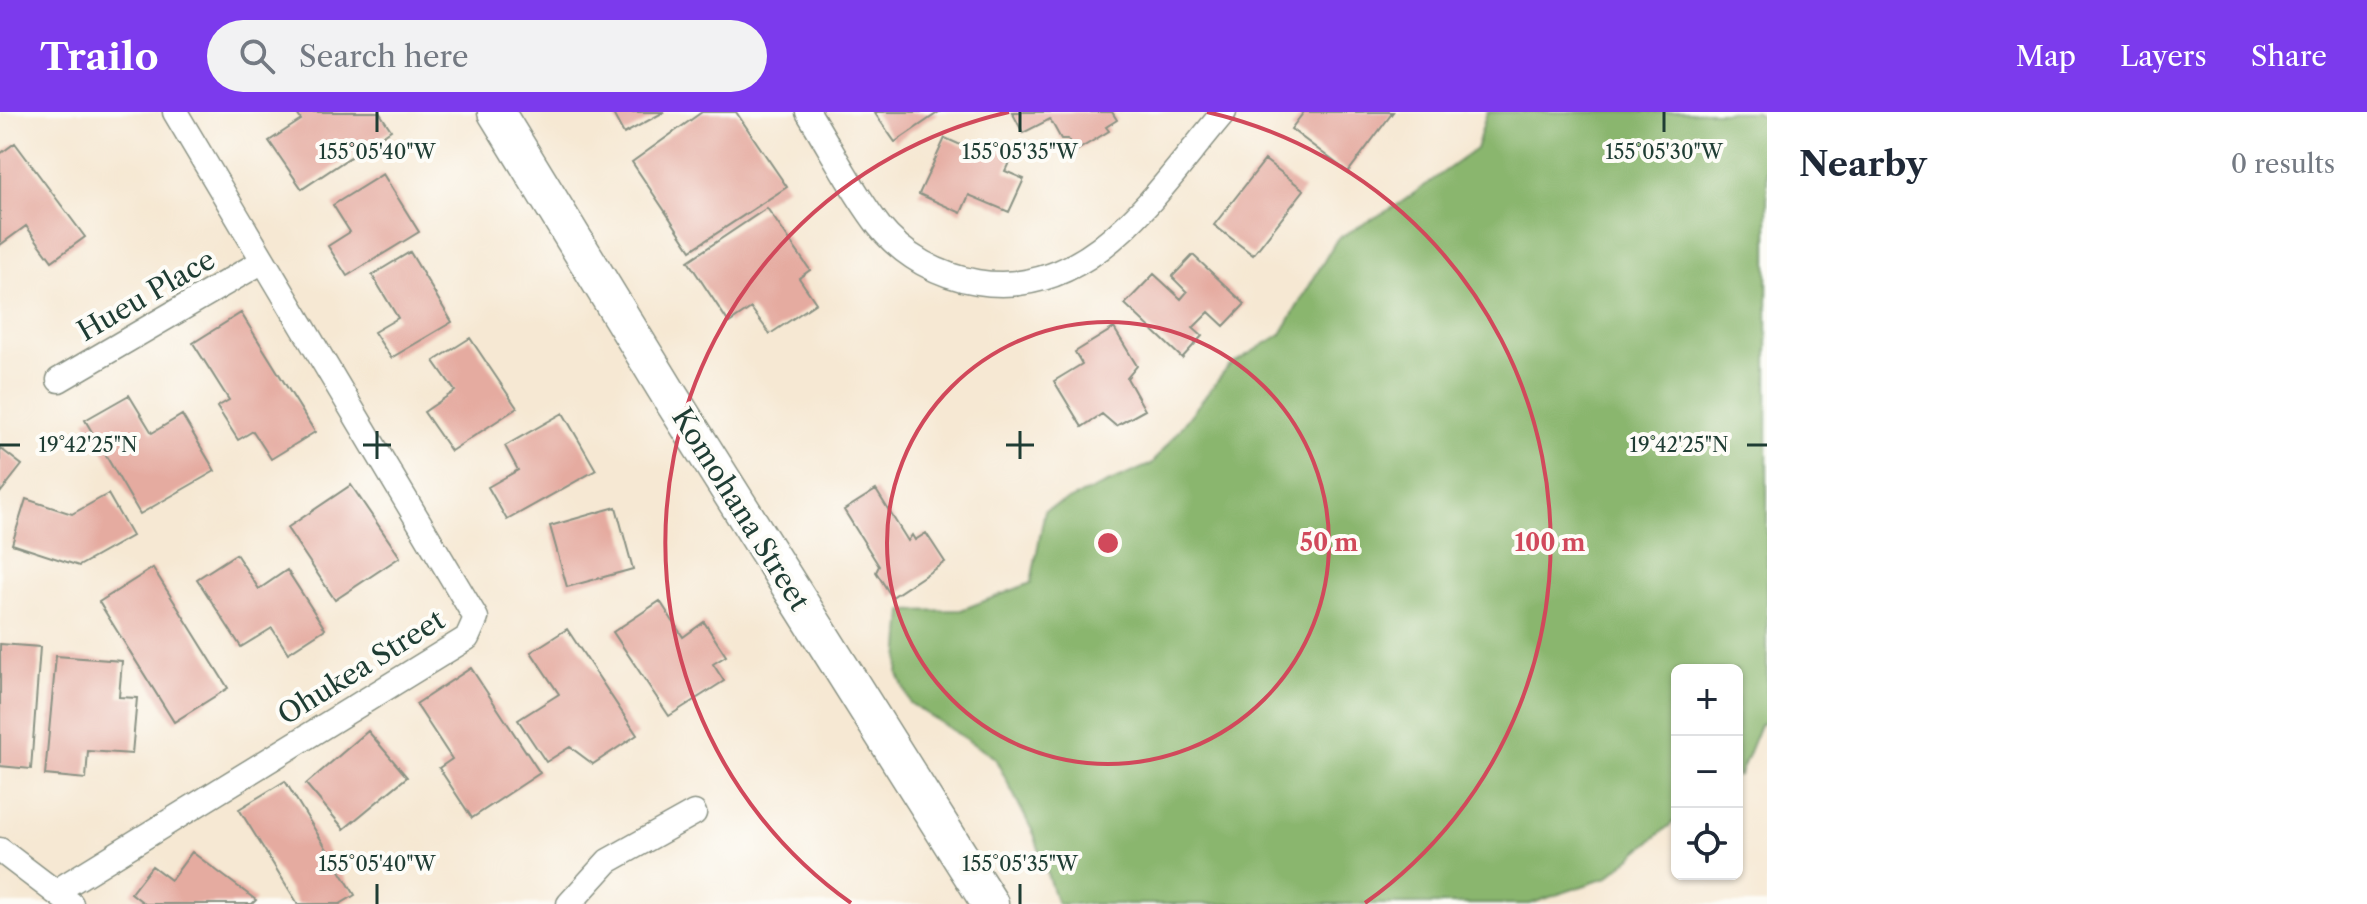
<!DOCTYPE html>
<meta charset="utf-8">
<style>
:root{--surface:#fff;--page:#f2f2f3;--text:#1f2937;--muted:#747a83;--line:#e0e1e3;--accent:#7c3aed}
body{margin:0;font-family:"Libre Caslon Text",serif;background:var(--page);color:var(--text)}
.controls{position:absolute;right:24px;bottom:24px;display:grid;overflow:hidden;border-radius:12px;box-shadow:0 2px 6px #0004}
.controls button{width:72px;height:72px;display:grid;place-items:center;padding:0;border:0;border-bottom:2px solid var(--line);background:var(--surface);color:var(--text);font:40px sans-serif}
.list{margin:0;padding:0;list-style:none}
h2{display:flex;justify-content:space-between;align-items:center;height:104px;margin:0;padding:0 32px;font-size:34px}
h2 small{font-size:26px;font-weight:400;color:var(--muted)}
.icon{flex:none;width:44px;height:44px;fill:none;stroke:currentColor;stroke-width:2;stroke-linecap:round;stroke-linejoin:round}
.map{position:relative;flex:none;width:1767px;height:792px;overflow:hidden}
header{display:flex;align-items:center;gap:48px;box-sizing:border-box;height:112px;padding:0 40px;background:var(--accent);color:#fff}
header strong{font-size:38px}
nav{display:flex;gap:44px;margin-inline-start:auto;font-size:28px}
.search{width:560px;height:72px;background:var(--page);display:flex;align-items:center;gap:20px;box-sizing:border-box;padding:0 28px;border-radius:44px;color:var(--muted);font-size:30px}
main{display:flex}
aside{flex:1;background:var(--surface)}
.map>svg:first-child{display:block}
.forest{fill:#8ab66e;stroke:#547a51;stroke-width:2}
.building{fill:#e5aba0}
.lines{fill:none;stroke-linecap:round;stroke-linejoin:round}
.minor-casing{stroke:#8a9284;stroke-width:27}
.secondary-casing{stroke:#8a9284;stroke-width:39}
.minor{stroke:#fff;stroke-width:24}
.secondary{stroke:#fff;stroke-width:36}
.ticks{fill:none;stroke:#1f3d34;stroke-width:3}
.ring{fill:none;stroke:#d1495b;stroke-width:4}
.labels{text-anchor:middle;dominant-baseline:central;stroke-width:8;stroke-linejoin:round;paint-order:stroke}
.street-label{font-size:28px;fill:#1f3d34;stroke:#fdfcf7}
.ticks-label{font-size:20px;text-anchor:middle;fill:#1f3d34;stroke:#fdfcf7;stroke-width:8;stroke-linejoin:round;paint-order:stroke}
.centre{fill:#d1495b;stroke:#fdfcf7;stroke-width:4}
.ring-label{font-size:24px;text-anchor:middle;font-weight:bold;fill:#d1495b;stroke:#fdfcf7;stroke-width:8;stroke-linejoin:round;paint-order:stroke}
</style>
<header>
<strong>Trailo</strong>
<div class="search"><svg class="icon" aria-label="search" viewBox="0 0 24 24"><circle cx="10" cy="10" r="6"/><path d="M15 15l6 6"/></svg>Search here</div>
<nav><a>Map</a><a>Layers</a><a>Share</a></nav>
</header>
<main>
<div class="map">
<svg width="1767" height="792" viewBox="0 0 1767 792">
<rect width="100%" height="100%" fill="#fdfcf7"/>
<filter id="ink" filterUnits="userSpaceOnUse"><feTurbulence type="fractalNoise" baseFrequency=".0125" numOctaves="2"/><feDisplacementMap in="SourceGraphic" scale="16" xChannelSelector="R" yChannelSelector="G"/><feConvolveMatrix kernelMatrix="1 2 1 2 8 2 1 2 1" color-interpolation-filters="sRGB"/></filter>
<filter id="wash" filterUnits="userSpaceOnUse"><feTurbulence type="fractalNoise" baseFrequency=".006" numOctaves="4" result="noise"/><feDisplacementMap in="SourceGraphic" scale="32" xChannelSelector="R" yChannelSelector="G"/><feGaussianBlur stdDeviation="1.8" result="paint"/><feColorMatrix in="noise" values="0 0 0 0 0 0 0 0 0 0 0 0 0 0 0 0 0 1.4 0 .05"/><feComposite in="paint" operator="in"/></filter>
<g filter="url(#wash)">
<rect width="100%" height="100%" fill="#f6e8d3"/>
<path class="forest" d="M1487,0H1756L1767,9V609L1760,613L1740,662L1737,664V558H1677V707L1606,766L1530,792H1057L1034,722L995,646L910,591L898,562L903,499L961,498L1031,471L1045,398L1152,352L1229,254L1281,222L1337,127L1399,92L1476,37Z"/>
<g id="blocks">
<path class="building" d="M296,0H379L391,18L302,77L269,29L301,8Z
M612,0H664L624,22Z
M702,0H736L787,75L691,138L632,50Z
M874,0H939L895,30Z
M1012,0H1112L1117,8L1106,15L1109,19L1076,39L1068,27H1061L1050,7L1023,21Z
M1304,0H1393L1348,60L1291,17Z
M945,26L974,39L979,29L1012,44L1005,59L1024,67L1009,100L969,83L961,101L919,82Z
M15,31L85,125L52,149L26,114L0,133V42Z
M1265,48L1304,78L1253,143L1214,113Z
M383,62L419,120L347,164L328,134L350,120L333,93Z
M767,96L810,158L799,166L816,191L770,222L751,196L729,211L688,149Z
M410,140L452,210L391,246L374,220L398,206L372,163Z
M1193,143L1245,192L1224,214L1209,200L1193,216L1202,224L1182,246L1125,192L1154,162L1181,187L1187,180L1172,165Z
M241,201L315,320L271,347L253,319L238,328L217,295L229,288L193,231Z
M1114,216L1137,254L1127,266L1145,298L1116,314L1102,302L1082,315L1054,269L1082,252L1075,240Z
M470,226L517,296L451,339L424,300L455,279L434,249Z
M129,283L152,321L182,303L215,359L140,402L85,308Z
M563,301L596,358L507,408L488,375L518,358L505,334Z
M0,336L22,353L0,381Z
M351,373L400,445L335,488L287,416Z
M876,378L908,429L912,423L915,428L926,421L945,450L892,485L876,460L879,454L844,398Z
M108,382L132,424L79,454L12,432L26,387L72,402Z
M616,395L633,457L567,475L550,414Z
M236,442L259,477L287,458L325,517L288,541L272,516L241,535L197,467Z
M153,456L228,576L174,610L99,490Z
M660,489L683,525L704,510L726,544L713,552L724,569L669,604L613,520Z
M567,517L637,623L593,652L570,635L546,650L518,608L559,582L531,540Z
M0,532L40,535L31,657L0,654Z
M56,544L122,549L119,585L137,586L132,642L88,639L86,667L45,663Z
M471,556L540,661L472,706L439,656L452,647L416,592Z
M368,619L407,665L344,717L306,672Z
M285,669L355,783L340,792H298L239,697Z
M192,740L256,788L252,792H145L131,781L152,754L171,768Z"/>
</g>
</g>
<g filter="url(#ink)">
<use href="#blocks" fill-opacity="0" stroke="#8a9284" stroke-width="2"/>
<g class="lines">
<defs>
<path id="minor" d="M808,0C831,37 852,79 879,114C903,144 939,164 977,170C1093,189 1159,75 1224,0
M59,268L263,149
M0,738L71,792
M55,780L467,526L476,506L175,0
M569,792L608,749L694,701"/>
<path id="secondary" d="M496,0L671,286L990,792"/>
</defs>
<use href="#minor" class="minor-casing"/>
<use href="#secondary" class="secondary-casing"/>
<use href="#minor" class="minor"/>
<use href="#secondary" class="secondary"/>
</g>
</g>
<path class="ticks" d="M377,0V20M1020,0V20M1664,0V20M377,319V347M1020,319V347M0,333H20M363,333H391M1006,333H1034M1747,333H1767M377,772V792M1020,772V792"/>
<g class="ring">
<circle cx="1108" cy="431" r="221"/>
<path d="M851 791A442 442 0 0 1 1009 0M1207 0A442 442 0 0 1 1365 791"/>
</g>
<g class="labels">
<g class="street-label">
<text transform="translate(146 183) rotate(-30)">Hueu Place</text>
<text transform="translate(741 397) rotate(58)">Komohana Street</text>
<text transform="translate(361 555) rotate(-32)">Ohukea Street</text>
</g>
</g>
<g class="ticks-label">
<text x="377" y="47">155°05'40"W</text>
<text x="1020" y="47">155°05'35"W</text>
<text x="1664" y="47">155°05'30"W</text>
<text x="88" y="340">19°42'25"N</text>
<text x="1679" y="340">19°42'25"N</text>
<text x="377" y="759">155°05'40"W</text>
<text x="1020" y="759">155°05'35"W</text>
</g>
<circle cx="1108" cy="431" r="12" class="centre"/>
<g class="ring-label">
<text x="1329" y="439">50 m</text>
<text x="1550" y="439">100 m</text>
</g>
</svg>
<div class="controls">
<button>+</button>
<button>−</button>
<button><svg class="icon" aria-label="locate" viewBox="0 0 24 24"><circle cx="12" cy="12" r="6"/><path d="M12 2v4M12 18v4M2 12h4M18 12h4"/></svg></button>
</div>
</div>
<aside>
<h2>Nearby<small>0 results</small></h2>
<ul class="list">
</ul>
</aside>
</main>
